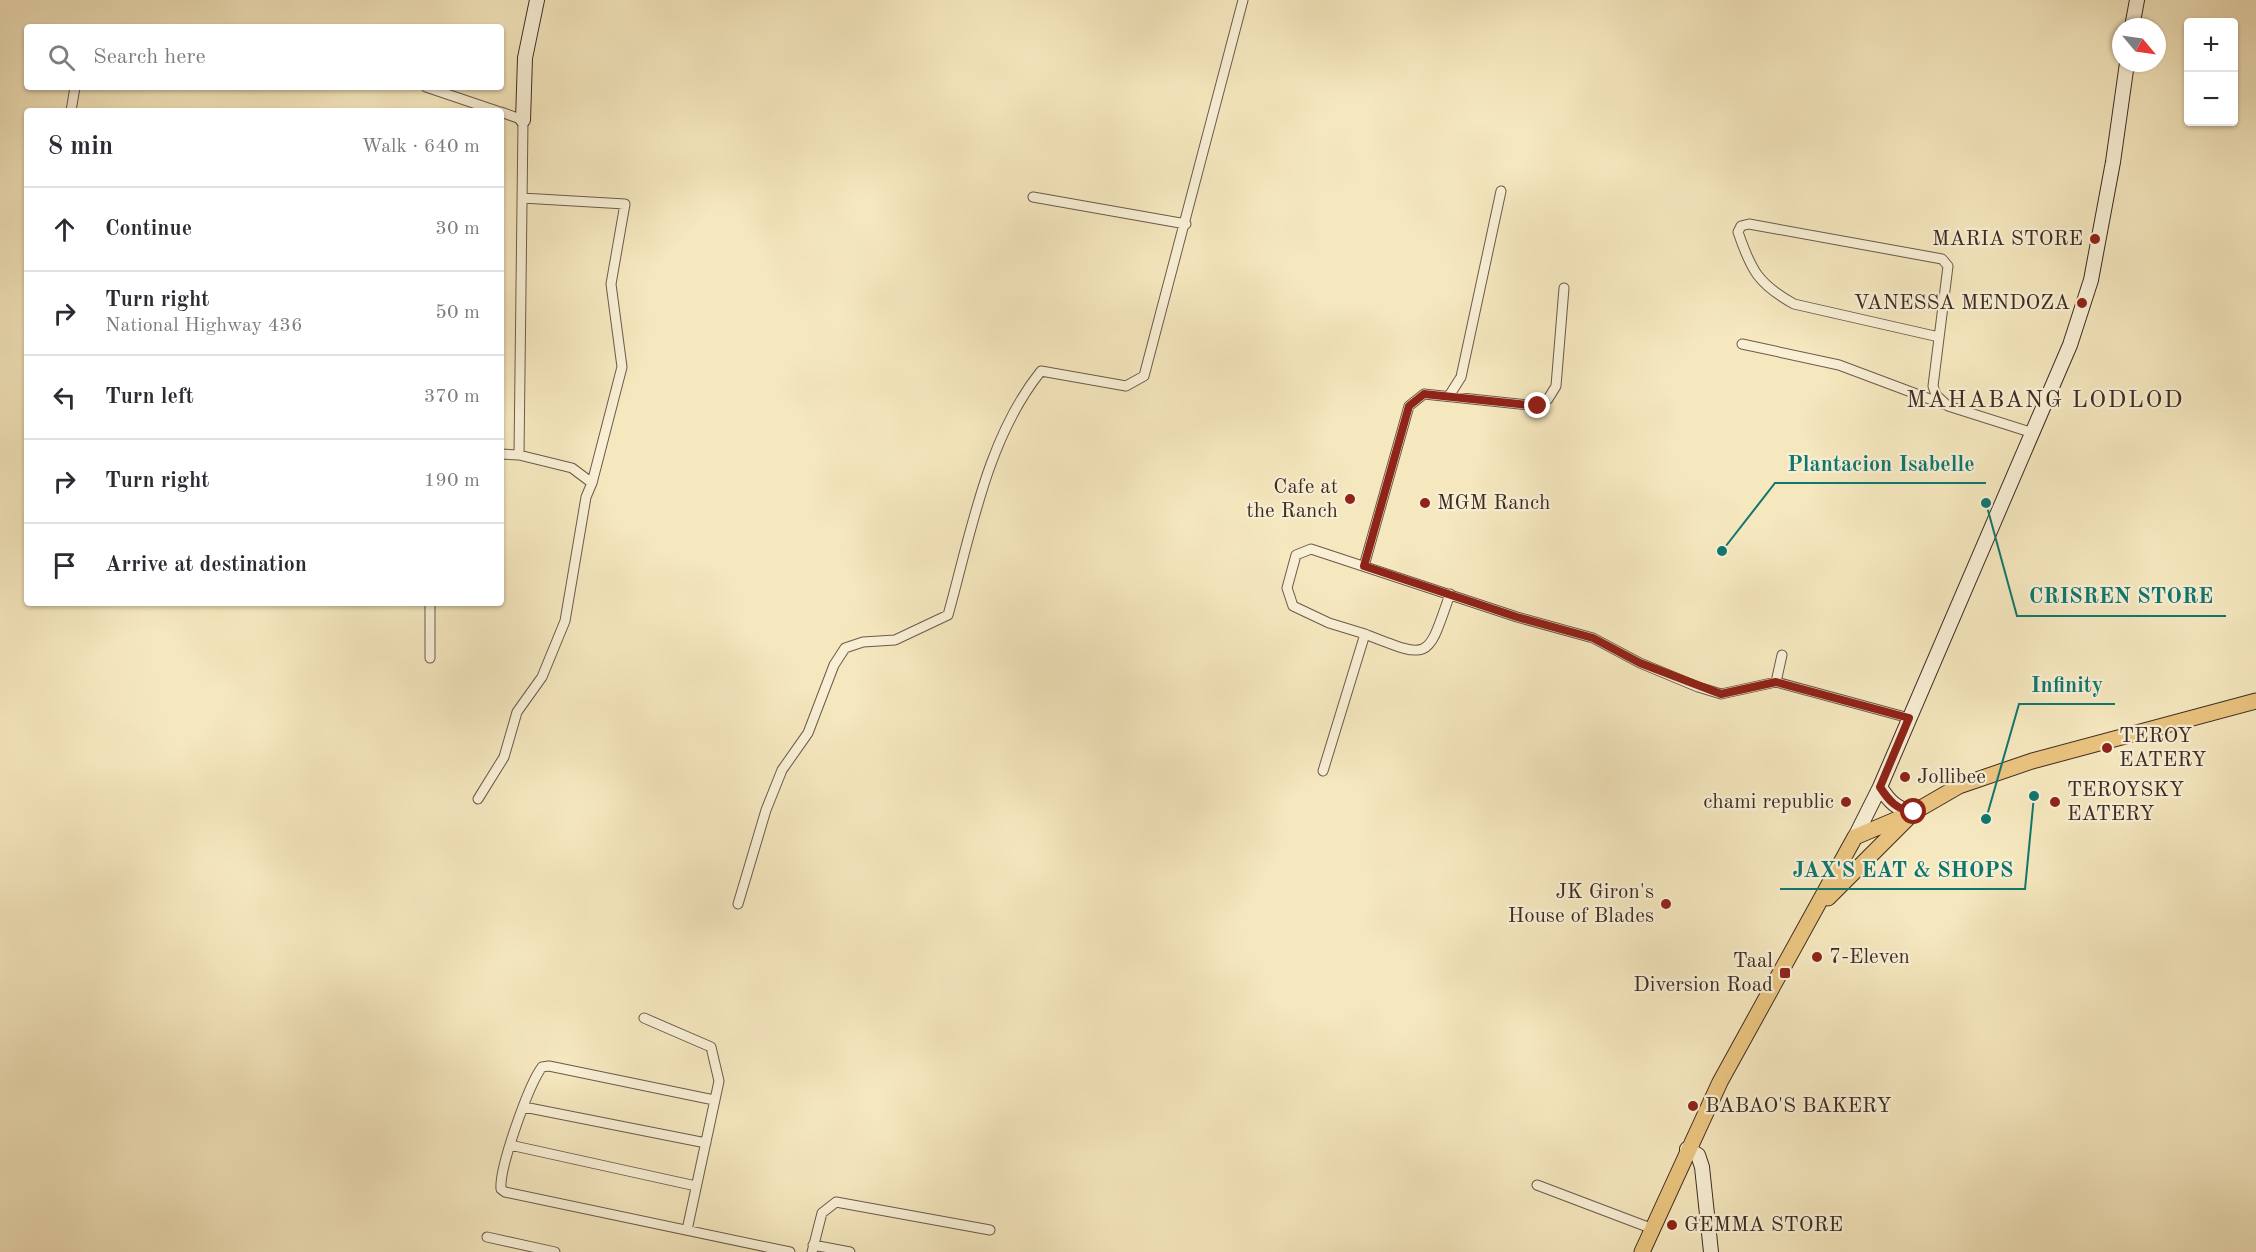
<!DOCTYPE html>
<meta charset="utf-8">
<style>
:root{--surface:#fff;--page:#f7f7f7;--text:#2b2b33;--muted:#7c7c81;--line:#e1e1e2}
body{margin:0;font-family:"Old Standard TT",serif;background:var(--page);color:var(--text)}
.controls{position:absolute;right:18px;top:18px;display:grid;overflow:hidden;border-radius:6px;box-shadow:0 2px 4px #0004}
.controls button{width:54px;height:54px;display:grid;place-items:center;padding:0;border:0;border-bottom:2px solid var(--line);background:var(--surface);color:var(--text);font:30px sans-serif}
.compass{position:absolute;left:2112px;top:18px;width:54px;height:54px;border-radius:50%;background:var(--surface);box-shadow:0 2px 4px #0004;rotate:119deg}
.stop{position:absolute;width:18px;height:18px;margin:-14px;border:4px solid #8f2418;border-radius:50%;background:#fff}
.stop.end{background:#8f2418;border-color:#fff;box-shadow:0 2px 6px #0008}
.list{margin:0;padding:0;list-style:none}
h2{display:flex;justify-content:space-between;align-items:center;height:78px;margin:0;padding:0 24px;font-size:26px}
h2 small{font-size:20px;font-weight:400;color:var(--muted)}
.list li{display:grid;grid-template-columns:39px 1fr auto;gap:18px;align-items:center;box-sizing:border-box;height:84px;padding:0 24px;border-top:2px solid var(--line)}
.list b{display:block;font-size:22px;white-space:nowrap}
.list p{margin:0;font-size:20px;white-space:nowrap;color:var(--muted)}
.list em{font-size:20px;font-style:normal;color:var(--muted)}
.icon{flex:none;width:33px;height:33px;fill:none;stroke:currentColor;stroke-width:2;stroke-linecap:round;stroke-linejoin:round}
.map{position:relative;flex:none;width:2256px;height:1252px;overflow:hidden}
.search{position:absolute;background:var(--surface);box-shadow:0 2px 4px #0004;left:24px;top:24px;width:480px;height:66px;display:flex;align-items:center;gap:15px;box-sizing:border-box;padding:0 21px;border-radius:6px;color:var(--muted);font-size:22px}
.panel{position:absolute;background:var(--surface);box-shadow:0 2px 4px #0004;left:24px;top:108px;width:480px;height:498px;border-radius:6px}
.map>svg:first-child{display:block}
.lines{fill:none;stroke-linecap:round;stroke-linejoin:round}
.street-casing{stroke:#6b5a4a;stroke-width:11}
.secondary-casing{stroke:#3d2b23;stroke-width:16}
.primary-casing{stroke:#3d2b23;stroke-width:17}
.street{stroke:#f8efd5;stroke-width:9}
.secondary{stroke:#f8efd5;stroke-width:14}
.primary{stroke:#eac47f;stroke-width:15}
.route{stroke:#8f2418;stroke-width:8}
.poi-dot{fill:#8f2418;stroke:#f8efd5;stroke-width:2}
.labels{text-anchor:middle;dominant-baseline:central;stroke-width:4.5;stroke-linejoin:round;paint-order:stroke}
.poi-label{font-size:21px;fill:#3d2b23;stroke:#f8efd5;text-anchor:start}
.quarter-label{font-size:24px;letter-spacing:1.5px;fill:#3d2b23;stroke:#f8efd5}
.leader{fill:none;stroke:#0f766e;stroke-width:2}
.callout-dot{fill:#0f766e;stroke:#f8efd5;stroke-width:2}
.callout-label{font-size:22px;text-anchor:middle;font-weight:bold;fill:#0f766e;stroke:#f8efd5;stroke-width:4.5;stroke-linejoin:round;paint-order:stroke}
</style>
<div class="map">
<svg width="2256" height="1252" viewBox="0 0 2256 1252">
<rect width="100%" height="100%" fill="#f5e7be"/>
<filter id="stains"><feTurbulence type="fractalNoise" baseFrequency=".00333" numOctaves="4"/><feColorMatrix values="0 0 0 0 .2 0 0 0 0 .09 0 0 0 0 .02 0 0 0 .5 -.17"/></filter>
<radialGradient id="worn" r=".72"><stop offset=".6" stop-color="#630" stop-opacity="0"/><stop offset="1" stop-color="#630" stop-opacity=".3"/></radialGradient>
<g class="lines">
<defs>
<path id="street" d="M426,87L497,111
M71,111L75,87
M1033,197L1186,224
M522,198L625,204L611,284L622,367L592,483
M1939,337L1794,304C1758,284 1751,270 1738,232L1741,226L1749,224L1942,259L1948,266L1933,386L1936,395L1948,406L2033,433
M1742,344L1839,365L1943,404
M1449,396L1461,377L1501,191
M501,454L519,455
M1364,566L1409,406L1424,394L1538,406L1548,399L1556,386L1564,288
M430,603V658
M1365,634C1431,660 1427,660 1450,594
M1776,682L1782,655
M1323,771L1365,634L1329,623L1293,606L1287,588L1296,555L1311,549L1517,617L1593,638L1640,663L1698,687L1721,694L1776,682L1909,718
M478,799L504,757L517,712L542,677L565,621L586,497L592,483L572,468L519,455L523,120L501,112
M738,904L766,810L782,770L808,733L834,665L845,648L863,642L895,640L948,615C971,533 987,438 1041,371L1126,386L1144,376L1243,0
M644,1018L711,1047L719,1081L687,1230
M714,1100L549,1066L542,1067C529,1084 499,1168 501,1189L505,1192L790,1252
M524,1107L706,1143
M510,1145L696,1186
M1537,1185L1653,1229
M487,1237L555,1252
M813,1245L850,1252
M812,1252L822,1213L836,1202L990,1230"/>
<path id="secondary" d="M2132,27L2137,0
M523,120L525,58L537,0
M1880,787C1889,801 1897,810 1914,812
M1855,837L1880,787L2070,345L2091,280L2113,162L2127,63
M1687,1149L1698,1155L1702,1167L1711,1252"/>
<path id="primary" d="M1828,898L1914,812L1959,786L2032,761L2256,701
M1642,1252L1720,1082L1855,837L1914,812"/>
</defs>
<use href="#street" class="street-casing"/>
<use href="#secondary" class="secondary-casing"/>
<use href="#primary" class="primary-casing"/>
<use href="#street" class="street"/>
<use href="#secondary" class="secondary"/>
<use href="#primary" class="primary"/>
</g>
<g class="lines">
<path class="route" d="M1538,406L1424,394L1409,406L1364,566L1517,617L1593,638L1640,663L1721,694L1776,682L1909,718L1880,787C1889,801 1897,810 1914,812"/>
</g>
<g class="poi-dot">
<circle cx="2095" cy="239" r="6"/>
<circle cx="2082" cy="303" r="6"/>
<circle cx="1350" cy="499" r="6"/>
<circle cx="1425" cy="503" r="6"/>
<circle cx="2107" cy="748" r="6"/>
<circle cx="1905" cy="777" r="6"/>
<circle cx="1846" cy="802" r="6"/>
<circle cx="2055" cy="802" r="6"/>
<circle cx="1666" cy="904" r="6"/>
<circle cx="1817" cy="957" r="6"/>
<rect x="1779" y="967" width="12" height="12" rx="3"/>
<circle cx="1693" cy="1106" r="6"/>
<circle cx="1672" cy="1225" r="6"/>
</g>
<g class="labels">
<g class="poi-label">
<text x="2083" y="239" text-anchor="end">MARIA STORE</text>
<text x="2070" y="303" text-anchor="end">VANESSA MENDOZA</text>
<text x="1338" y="487" text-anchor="end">Cafe at<tspan x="1338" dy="24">the Ranch</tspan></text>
<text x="1437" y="503">MGM Ranch</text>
<text x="2119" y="736">TEROY<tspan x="2119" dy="24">EATERY</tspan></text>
<text x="1917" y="777">Jollibee</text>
<text x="2067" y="790">TEROYSKY<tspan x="2067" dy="24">EATERY</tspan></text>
<text x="1834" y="802" text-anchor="end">chami republic</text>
<text x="1654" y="892" text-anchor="end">JK Giron's<tspan x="1654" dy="24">House of Blades</tspan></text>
<text x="1829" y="957">7-Eleven</text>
<text x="1773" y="961" text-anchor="end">Taal<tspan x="1773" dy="24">Diversion Road</tspan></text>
<text x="1705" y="1106">BABAO'S BAKERY</text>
<text x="1684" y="1225">GEMMA STORE</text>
</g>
<g class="quarter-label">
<text x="2045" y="401">MAHABANG LODLOD</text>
</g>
</g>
<path class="leader" d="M1722 551L1775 483H1986M1986 503L2017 616H2226M1986 819L2019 704H2115M2034 796L2025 889H1780"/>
<g class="callout-dot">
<circle cx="1722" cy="551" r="6"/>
<circle cx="1986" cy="503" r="6"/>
<circle cx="1986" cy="819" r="6"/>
<circle cx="2034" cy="796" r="6"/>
</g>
<g class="callout-label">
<text x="1881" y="471">Plantacion Isabelle</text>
<text x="2121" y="603">CRISREN STORE</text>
<text x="2067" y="692">Infinity</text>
<text x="1903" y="877">JAX'S EAT &amp; SHOPS</text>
</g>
<rect width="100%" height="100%" filter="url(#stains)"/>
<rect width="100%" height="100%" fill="url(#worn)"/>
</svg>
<div class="controls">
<button>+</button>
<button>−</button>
</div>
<svg class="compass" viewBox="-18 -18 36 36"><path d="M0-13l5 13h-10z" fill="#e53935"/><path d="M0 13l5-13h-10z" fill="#7c7c81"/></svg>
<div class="stop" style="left:1914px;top:812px"></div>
<div class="stop end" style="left:1538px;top:406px"></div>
<div class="search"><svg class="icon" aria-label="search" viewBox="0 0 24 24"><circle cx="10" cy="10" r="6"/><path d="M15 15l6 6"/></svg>Search here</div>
<section class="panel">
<h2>8 min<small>Walk · 640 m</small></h2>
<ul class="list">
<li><svg class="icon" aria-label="ahead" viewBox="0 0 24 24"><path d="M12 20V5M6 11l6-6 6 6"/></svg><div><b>Continue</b></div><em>30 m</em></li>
<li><svg class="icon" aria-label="right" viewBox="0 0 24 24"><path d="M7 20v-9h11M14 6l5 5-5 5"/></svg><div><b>Turn right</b><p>National Highway 436</p></div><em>50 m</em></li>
<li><svg class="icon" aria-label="left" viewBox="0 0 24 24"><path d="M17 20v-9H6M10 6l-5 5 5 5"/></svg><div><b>Turn left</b></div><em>370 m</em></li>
<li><svg class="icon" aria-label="right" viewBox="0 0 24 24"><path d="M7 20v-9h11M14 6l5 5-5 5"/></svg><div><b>Turn right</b></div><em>190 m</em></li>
<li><svg class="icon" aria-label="arrive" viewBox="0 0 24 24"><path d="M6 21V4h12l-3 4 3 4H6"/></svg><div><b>Arrive at destination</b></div></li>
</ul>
</section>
</div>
